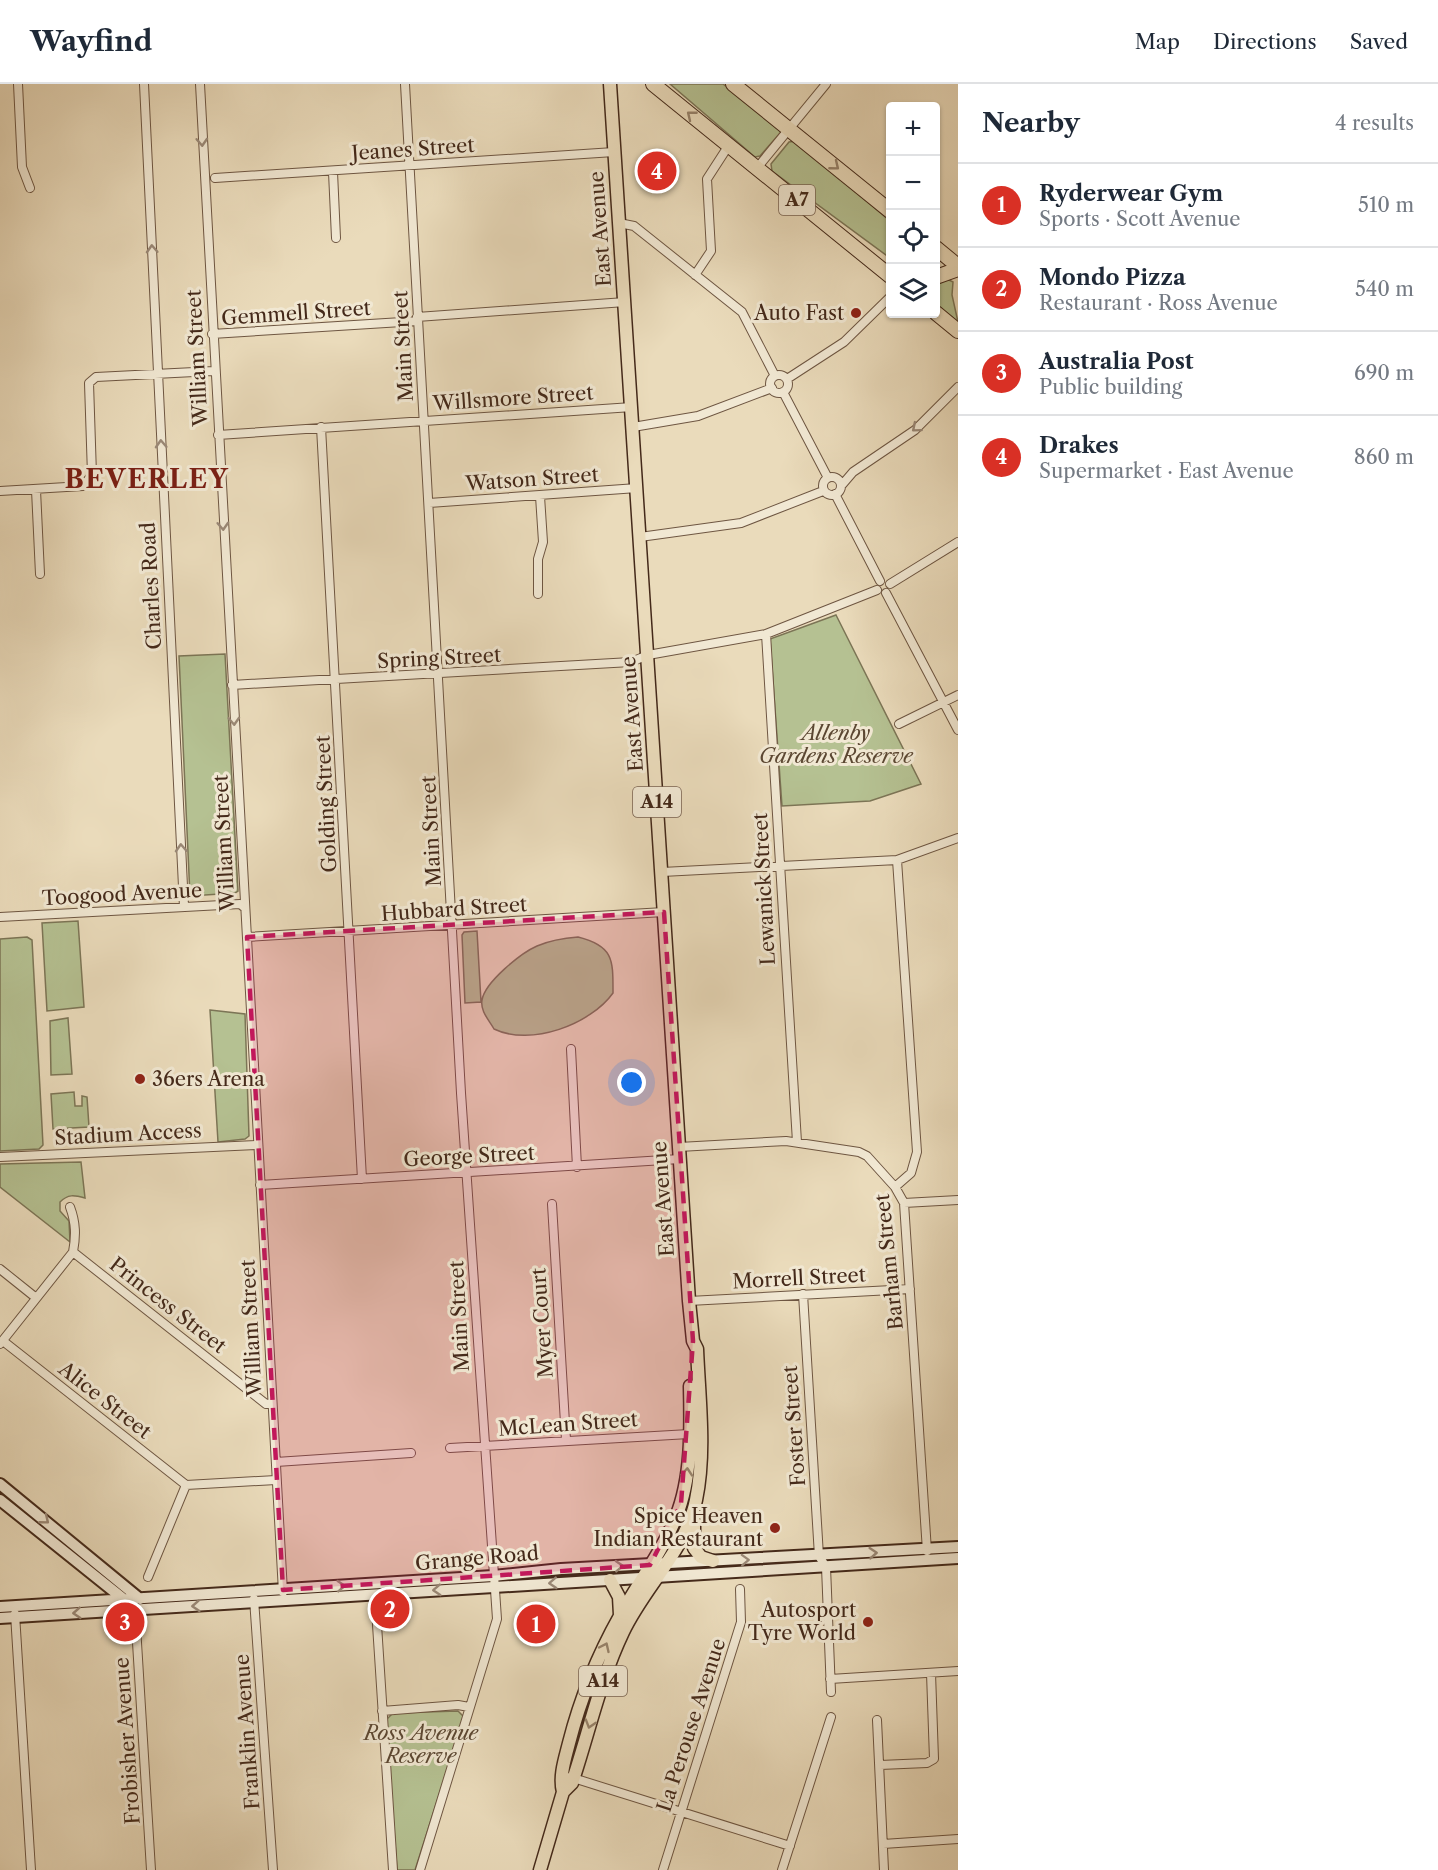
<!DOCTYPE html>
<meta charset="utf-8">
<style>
:root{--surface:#fff;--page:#f6f6f7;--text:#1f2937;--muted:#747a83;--line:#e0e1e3;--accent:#d93025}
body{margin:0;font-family:"Libre Caslon Text",serif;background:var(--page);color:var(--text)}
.controls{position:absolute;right:18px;top:18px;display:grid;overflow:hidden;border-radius:6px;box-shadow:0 2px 4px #0004}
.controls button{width:54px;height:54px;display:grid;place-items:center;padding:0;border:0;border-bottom:2px solid var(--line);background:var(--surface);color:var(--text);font:30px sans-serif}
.you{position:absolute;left:632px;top:999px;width:21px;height:21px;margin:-15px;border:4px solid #fff;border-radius:50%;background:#1a73e8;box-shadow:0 0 0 9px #1a73e833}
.badge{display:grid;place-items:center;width:39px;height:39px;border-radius:50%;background:var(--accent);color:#fff;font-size:20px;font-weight:700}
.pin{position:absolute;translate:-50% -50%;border:3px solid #fff;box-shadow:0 2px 6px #0006}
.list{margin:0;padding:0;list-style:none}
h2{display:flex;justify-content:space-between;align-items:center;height:78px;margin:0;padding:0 24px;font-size:26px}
h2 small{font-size:20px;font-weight:400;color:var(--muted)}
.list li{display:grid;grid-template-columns:39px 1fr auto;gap:18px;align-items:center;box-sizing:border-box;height:84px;padding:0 24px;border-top:2px solid var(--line)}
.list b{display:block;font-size:22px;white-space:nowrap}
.list p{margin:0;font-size:20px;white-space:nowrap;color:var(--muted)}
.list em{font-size:20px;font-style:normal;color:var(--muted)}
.icon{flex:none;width:33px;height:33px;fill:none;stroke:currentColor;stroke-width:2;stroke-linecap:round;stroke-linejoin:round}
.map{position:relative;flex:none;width:958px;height:1786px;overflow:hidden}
header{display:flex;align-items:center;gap:36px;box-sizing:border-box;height:84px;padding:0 30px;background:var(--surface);border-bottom:2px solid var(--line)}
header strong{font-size:28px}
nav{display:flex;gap:33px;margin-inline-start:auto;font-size:21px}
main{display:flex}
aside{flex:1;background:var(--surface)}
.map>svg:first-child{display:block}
.green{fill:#b5c192;stroke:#7c7556;stroke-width:1.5}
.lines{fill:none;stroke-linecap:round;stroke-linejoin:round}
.street-casing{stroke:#6e5642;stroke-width:10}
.secondary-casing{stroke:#44291a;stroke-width:14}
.primary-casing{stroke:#44291a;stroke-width:15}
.highway-casing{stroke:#44291a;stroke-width:16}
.street{stroke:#f1e8d3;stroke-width:8}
.secondary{stroke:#f1e8d3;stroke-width:10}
.primary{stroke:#eadbbb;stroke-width:12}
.highway{stroke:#eadbbb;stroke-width:14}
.oneway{stroke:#97826a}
.oneway2{stroke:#9a8876}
.marked{fill:#c2185b;fill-opacity:0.2;stroke:#c2185b;stroke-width:4.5;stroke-dasharray:12 8;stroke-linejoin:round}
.poi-dot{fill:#8f2418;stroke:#f1e8d3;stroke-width:2}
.labels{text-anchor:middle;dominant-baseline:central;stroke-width:6;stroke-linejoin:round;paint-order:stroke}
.shield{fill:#f1e8d3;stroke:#786252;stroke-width:1.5}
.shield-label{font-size:18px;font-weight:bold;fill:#44291a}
.street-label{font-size:20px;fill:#44291a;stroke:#f1e8d3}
.poi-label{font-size:20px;fill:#44291a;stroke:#f1e8d3;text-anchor:end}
.park-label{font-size:20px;font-style:italic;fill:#5b4732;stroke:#f1e8d3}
.district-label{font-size:26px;font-weight:bold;letter-spacing:1.5px;fill:#7a1f14;stroke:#f1e8d3}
</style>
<header>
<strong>Wayfind</strong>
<nav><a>Map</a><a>Directions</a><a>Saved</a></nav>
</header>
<main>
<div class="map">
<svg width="958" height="1786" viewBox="0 0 958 1786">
<rect width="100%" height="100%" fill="#eadbbb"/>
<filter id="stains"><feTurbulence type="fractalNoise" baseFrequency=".00333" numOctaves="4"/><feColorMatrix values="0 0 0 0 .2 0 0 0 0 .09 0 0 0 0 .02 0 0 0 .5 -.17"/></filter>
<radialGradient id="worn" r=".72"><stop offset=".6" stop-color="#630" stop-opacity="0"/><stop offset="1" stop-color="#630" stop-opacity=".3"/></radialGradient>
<path class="green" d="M670,0H723L780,44L781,48L760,72L755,73Z
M796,57L890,137V174L772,87L771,80L789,58Z
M945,194L953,198L952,211L958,238L936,220V198Z
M836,531L921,700L870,717L782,722L770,555Z
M225,570L238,807L235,809L190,812L179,572Z
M78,837L84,923L47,927L42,839Z
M477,847L481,918L465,919L462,851L464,848Z
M27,853L32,856L43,1061L39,1065L0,1067V855Z
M578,853C614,862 613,876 613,909C591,940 531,963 494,945C489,936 480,927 482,916C485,898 521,869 537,862C551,856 564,854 578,853Z
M210,926L245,930L249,1052L245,1055L218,1058Z
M68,934L72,990L51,991L50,937Z
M74,1008L75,1022H82V1012L87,1013L89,1043L53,1045L51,1010Z
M81,1078L85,1114C74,1111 68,1110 60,1118V1127L69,1137L70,1158L0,1103V1080Z
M458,1627L464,1633L415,1786H397L386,1636L393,1629Z"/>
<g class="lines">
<defs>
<path id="street" d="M18,0L22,83L30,104
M144,0L184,823
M200,0L283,1508
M405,0L461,1009L497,1535L420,1786
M757,84L826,0
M333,88L336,154
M215,94L614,68
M619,139L634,142L742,228L775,292
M695,191L711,167L707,95L729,61
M417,233L625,218
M212,250L418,237
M770 300a9 9 0 1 1 18 0a9 9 0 1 1-18 0Z
M787,295L844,258L890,213
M783,308L828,394
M321,343L362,1095
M633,343L698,332L772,304
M218,351L632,323
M823 402a9 9 0 1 1 18 0a9 9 0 1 1-18 0Z
M841,402L853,388L915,346L958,303
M36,406L40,490
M0,407L83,402L92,391L89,299L96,293L214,287
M835,410L880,497
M429,419L637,404
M640,453L741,439L823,407
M890,500L958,458
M886,509L958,646
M538,510V475L543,458L540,412
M766,550L797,1058
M232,601L631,578L648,571L766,550L877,506
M899,640L958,611
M897,776L917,1068L911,1089L895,1103L904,1119L927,1467
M662,788L897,776L958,754
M0,833L240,820L245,824
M247,853L664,828
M571,965L577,1083
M679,1063L786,1057L859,1068L867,1072L895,1103
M0,1073L258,1061
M260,1101L680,1075
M904,1119L958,1116
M552,1120L566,1356
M73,1168L266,1320L271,1319
M0,1185L35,1213
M803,1210L819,1472L826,1483L831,1608
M689,1217L910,1205
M3,1257L186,1401
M0,1260L73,1168C76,1152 76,1139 70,1123
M450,1364L689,1350
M276,1378L411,1369
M148,1493L186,1401L276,1396
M375,1510L393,1786
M254,1515L273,1786
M135,1526L151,1786
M15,1530L31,1786
M830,1595L958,1587
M382,1627L458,1621L469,1623
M877,1636L884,1786
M880,1681L927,1679L934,1675L931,1589
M570,1693L790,1762
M883,1760L958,1755
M663,1786L741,1538L740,1505
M782,1786L831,1633"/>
<path id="secondary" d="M0,1400L140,1515
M0,1416L126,1517
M0,1523L493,1492L561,1485L958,1463
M0,1534L958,1474"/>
<path id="primary" d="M694,1436V1464L701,1473L713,1477
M610,1496L619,1513L620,1531
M563,1708C559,1692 565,1675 569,1659C580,1616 598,1571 620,1532C638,1499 662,1468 676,1433C692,1394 691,1344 690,1302
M540,1786L563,1708L572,1699C589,1648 600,1596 623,1548C644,1503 686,1466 696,1416C706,1368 699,1314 697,1265L693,1257L689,1217L610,0"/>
<path id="highway" d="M653,0L890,192
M733,0L890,127
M936,164L958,182
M936,193L958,185
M936,229L958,247"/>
</defs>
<use href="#street" class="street-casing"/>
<use href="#secondary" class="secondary-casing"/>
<use href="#primary" class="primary-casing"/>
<use href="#highway" class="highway-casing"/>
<use href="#street" class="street"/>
<use href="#secondary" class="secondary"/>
<use href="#primary" class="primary"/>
<use href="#highway" class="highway"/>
</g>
<defs><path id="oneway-chevron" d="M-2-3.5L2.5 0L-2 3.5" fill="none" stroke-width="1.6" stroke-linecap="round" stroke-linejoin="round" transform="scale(1.5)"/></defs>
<g class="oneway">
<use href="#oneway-chevron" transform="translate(691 31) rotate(-141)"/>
<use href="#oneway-chevron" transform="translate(835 82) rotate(39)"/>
<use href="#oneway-chevron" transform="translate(687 1388) rotate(-85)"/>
<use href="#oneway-chevron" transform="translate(605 1563) rotate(-65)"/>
<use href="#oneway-chevron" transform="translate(590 1640) rotate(107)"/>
</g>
<g class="oneway2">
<use href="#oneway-chevron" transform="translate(202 58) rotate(87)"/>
<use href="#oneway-chevron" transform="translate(152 165) rotate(-93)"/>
<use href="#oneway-chevron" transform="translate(916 344) rotate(140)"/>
<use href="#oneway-chevron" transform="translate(161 360) rotate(-93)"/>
<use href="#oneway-chevron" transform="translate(223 442) rotate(87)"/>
<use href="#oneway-chevron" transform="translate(234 637) rotate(87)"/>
<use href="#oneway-chevron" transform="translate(181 764) rotate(-93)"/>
<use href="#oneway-chevron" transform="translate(45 1436) rotate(39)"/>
<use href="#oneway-chevron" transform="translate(873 1469) rotate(-4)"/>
<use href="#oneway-chevron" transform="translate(745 1476) rotate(-2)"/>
<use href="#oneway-chevron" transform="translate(619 1482) rotate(-3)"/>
<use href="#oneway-chevron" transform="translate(553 1499) rotate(177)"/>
<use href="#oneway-chevron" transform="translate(341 1502) rotate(-4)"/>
<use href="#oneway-chevron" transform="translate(437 1506) rotate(177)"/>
<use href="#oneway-chevron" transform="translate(196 1522) rotate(176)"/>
<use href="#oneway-chevron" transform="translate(77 1529) rotate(176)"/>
</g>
<path class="marked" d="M664,828L693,1257L681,1420L650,1481L283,1506L247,853Z"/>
<g class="poi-dot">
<circle cx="856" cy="229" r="6"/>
<circle cx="140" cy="995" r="6"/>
<circle cx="775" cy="1444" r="6"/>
<circle cx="868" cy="1538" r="6"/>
</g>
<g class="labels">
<g class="shield">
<rect x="779" y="101" width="36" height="30" rx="4.5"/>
<rect x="633" y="703" width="48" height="30" rx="4.5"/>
<rect x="579" y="1582" width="48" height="30" rx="4.5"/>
</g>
<g class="shield-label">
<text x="797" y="116">A7</text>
<text x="657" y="718">A14</text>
<text x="603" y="1597">A14</text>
</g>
<g class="street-label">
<text transform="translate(413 65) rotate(-4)">Jeanes Street</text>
<text transform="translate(600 145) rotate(-94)">East Avenue</text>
<text transform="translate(296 229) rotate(-4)">Gemmell Street</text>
<text transform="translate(403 262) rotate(-93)">Main Street</text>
<text transform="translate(197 274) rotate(-93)">William Street</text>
<text transform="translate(513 314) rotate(-4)">Willsmore Street</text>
<text transform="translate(532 395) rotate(-4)">Watson Street</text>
<text transform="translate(151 502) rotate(-93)">Charles Road</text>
<text transform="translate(439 574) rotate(-3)">Spring Street</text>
<text transform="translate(632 630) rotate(-94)">East Avenue</text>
<text transform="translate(326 720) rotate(-93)">Golding Street</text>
<text transform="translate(431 747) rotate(-93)">Main Street</text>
<text transform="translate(224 759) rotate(-93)">William Street</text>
<text transform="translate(764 805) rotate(-93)">Lewanick Street</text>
<text transform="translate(122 810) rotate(-3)">Toogood Avenue</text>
<text transform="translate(454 825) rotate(-4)">Hubbard Street</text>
<text transform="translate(128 1050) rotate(-3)">Stadium Access</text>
<text transform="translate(469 1072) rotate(-3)">George Street</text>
<text transform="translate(663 1115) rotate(-94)">East Avenue</text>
<text transform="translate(889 1178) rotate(-96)">Barham Street</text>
<text transform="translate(799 1194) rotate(-3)">Morrell Street</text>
<text transform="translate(168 1221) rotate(38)">Princess Street</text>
<text transform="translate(459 1232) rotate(-93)">Main Street</text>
<text transform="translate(542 1239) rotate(-94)">Myer Court</text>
<text transform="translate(251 1244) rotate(-93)">William Street</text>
<text transform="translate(105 1316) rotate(38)">Alice Street</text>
<text transform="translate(568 1340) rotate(-4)">McLean Street</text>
<text transform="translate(794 1342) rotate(-94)">Foster Street</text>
<text transform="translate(477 1474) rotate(-5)">Grange Road</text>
<text transform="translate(691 1641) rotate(-72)">La Perouse Avenue</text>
<text transform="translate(247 1648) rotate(-94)">Franklin Avenue</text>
<text transform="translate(127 1657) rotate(-94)">Frobisher Avenue</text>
</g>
<g class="poi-label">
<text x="844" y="229">Auto Fast</text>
<text x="152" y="995" text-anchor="start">36ers Arena</text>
<text x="763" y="1432">Spice Heaven<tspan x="763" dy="23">Indian Restaurant</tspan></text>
<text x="856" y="1526">Autosport<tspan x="856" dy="23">Tyre World</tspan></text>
</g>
<g class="park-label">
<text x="836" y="649">Allenby<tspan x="836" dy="23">Gardens Reserve</tspan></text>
<text x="421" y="1649">Ross Avenue<tspan x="421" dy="23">Reserve</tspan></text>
</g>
<g class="district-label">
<text x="147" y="395">BEVERLEY</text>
</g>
</g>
<rect width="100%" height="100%" filter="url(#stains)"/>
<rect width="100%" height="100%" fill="url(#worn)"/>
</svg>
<div class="controls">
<button>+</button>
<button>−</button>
<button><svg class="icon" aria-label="locate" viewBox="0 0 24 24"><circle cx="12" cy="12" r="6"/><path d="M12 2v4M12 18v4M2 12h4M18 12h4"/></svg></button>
<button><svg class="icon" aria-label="layers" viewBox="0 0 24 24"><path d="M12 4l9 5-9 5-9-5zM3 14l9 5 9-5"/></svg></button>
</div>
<div class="you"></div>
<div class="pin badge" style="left:536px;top:1540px">1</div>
<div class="pin badge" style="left:390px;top:1525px">2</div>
<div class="pin badge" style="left:125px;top:1538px">3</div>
<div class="pin badge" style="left:657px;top:87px">4</div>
</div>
<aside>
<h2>Nearby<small>4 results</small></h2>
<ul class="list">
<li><span class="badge">1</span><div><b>Ryderwear Gym</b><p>Sports · Scott Avenue</p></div><em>510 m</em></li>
<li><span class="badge">2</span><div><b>Mondo Pizza</b><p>Restaurant · Ross Avenue</p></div><em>540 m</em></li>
<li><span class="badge">3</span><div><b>Australia Post</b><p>Public building</p></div><em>690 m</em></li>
<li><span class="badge">4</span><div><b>Drakes</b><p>Supermarket · East Avenue</p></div><em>860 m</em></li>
</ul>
</aside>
</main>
